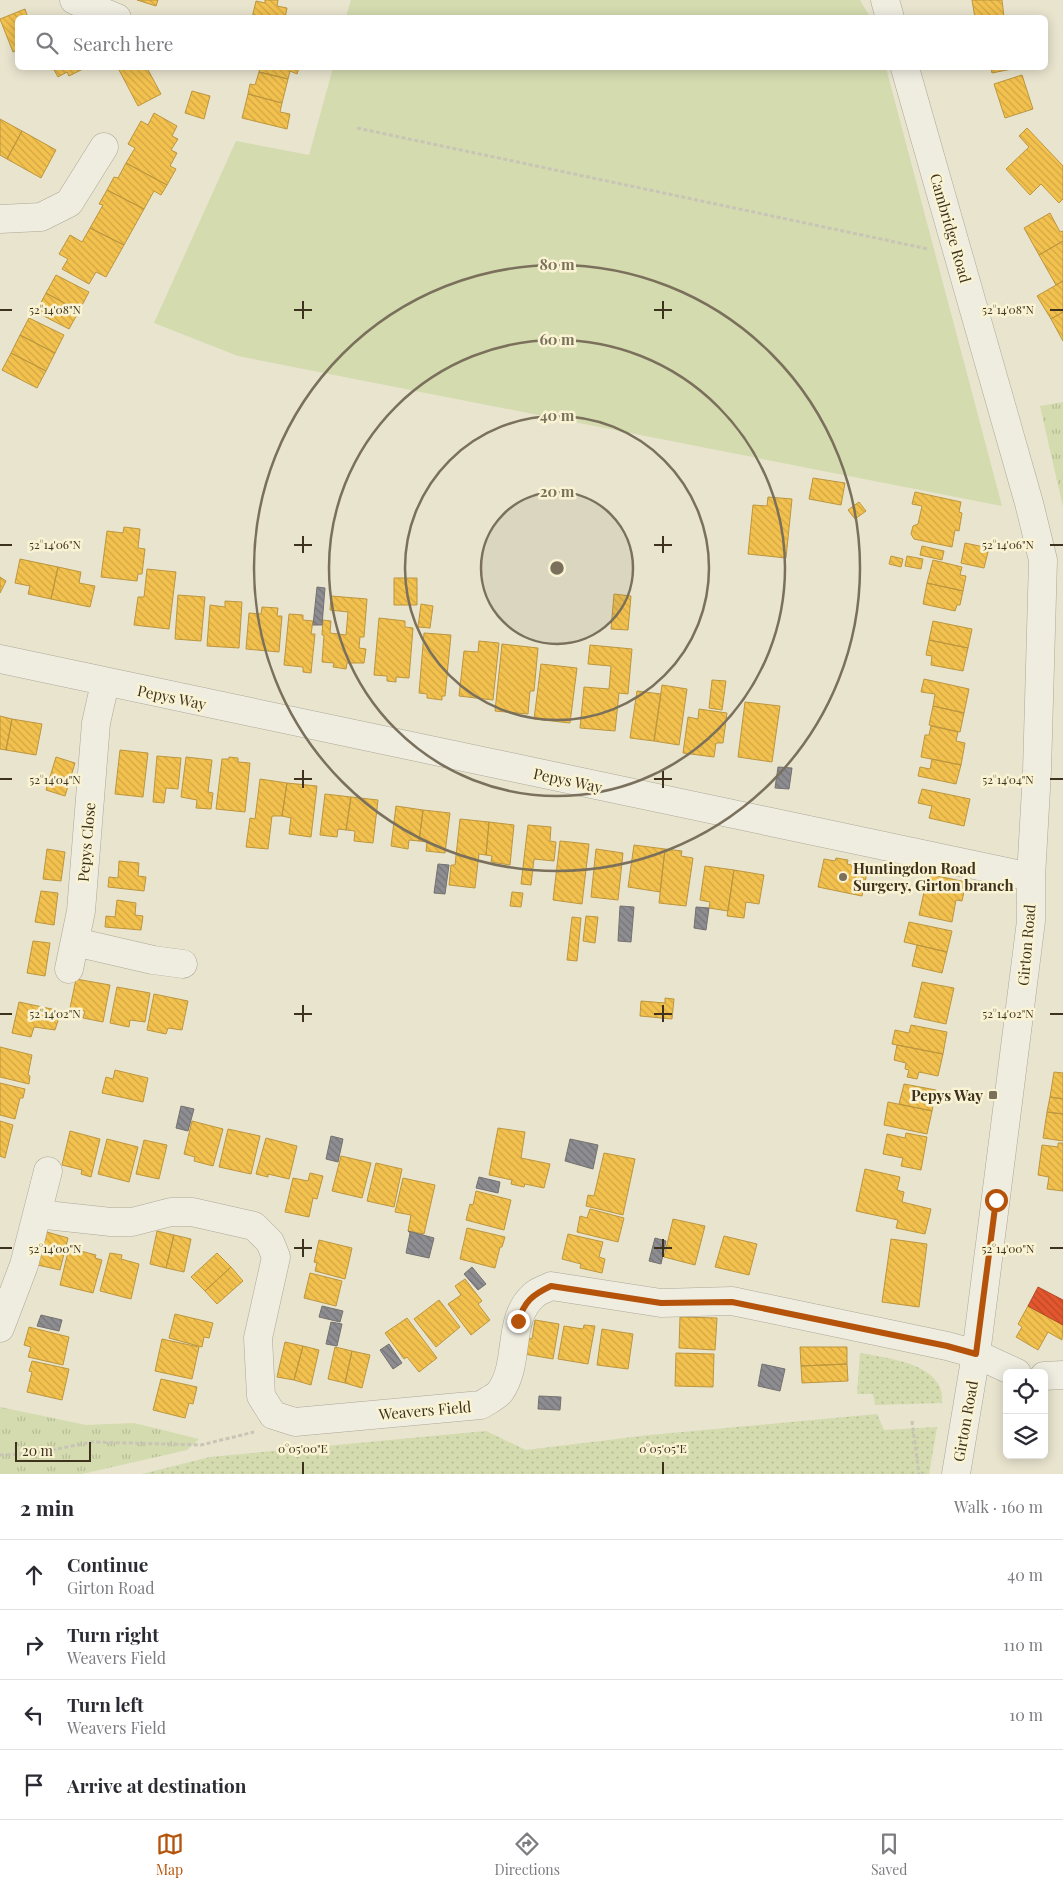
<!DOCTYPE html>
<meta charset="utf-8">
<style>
:root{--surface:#fff;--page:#f2f2f3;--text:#2b2b33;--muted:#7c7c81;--line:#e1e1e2;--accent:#b45309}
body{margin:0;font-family:"Playfair Display",serif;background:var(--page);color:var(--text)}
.controls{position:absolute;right:15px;bottom:15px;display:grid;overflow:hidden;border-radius:8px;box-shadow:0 2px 12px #0003}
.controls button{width:45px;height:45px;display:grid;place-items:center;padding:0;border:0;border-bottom:1px solid var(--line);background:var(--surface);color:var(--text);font:25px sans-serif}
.scale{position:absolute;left:15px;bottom:12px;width:76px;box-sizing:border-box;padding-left:5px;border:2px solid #3e311d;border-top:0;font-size:14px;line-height:18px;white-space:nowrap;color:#3e311d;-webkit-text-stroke:4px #f9f3d3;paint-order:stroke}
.stop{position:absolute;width:15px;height:15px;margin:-11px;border:4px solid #b45309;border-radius:50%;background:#fff}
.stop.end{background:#b45309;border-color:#fff;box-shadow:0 1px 5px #0008}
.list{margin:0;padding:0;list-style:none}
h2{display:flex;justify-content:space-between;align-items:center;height:65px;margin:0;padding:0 20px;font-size:21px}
h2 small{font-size:16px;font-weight:400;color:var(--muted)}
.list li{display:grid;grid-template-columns:32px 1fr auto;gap:15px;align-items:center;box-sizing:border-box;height:70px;padding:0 20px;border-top:1px solid var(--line)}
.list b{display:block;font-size:19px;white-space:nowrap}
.list p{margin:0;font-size:16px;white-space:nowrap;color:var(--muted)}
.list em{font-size:16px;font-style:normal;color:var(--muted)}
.icon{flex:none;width:28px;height:28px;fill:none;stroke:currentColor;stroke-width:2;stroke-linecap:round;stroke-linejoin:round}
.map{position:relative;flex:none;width:1063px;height:1474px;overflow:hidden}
.search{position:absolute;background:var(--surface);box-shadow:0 2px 12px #0003;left:15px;right:15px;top:15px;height:55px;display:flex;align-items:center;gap:12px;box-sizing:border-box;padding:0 18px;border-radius:8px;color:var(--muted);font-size:19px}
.sheet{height:345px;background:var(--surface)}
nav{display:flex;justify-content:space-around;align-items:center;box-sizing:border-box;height:70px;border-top:1px solid var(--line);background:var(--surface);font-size:14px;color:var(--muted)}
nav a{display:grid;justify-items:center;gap:2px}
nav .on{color:var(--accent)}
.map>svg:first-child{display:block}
.grass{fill:url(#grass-dots)}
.park{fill:url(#park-tufts)}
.garden{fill:#d4dbaf}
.homes{fill:url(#homes-back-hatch);stroke:#bc963f}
.shops{fill:url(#shops-back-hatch);stroke:#b24c29}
.industry{fill:url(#industry-back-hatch);stroke:#75716f}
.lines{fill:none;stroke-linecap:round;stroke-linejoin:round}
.minor-casing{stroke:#ada897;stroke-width:29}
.path{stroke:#c8c5b7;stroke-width:3;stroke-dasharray:4 2.5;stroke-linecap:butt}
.minor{stroke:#efece0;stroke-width:28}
.route{stroke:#b45309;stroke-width:6}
.ticks{fill:none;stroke:#3e311d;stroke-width:2}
.ring{fill:none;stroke:#7a705b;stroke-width:2.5}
.poi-dot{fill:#7a705b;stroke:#f9f3d3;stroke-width:2}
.labels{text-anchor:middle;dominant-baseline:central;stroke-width:5;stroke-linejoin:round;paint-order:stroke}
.street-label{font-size:15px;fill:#3e311d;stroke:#f9f3d3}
.poi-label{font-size:15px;font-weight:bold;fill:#3e311d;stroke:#f9f3d3;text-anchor:start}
.ticks-label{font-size:12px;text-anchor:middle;fill:#3e311d;stroke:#f9f3d3;stroke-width:5;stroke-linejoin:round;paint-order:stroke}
.centre{fill:#7a705b;stroke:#f9f3d3;stroke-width:2.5}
.ring-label{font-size:15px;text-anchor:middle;font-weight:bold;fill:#7a705b;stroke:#f9f3d3;stroke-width:5;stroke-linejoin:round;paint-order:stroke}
</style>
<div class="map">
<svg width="1063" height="1474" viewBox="0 0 1063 1474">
<defs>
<pattern id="grass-dots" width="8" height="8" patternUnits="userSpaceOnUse" patternTransform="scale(1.25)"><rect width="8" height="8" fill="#d4dbaf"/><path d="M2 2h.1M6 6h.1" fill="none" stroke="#b7bc96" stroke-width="1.8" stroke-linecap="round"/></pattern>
<pattern id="park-tufts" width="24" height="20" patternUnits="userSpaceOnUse" patternTransform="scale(1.25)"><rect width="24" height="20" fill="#d4dbaf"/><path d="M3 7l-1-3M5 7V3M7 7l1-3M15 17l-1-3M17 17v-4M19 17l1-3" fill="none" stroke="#b7bc96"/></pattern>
<pattern id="homes-back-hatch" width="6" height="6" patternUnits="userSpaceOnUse" patternTransform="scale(1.25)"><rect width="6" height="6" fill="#f2c14e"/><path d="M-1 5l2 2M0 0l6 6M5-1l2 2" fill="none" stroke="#d1a644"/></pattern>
<pattern id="shops-back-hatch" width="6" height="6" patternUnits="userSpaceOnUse" patternTransform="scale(1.25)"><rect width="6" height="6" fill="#e4572e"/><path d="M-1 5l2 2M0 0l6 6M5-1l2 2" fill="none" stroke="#ba4927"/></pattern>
<pattern id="industry-back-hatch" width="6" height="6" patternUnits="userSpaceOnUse" patternTransform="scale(1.25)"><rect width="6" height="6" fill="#8d8d92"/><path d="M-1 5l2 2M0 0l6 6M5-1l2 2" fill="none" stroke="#757477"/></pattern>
</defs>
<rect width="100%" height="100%" fill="#e8e4ce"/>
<path class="grass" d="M860,1353C882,1357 926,1362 938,1384C942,1390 942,1396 942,1403L875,1405L873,1394H857Z
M877,1414L884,1430L937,1427L929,1474H142L210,1457L486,1431L526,1450L650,1435Z"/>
<path class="park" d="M1063,402V507L1040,406Z
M0,1407L86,1425L134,1423L199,1439L187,1450L82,1474H0Z"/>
<path class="garden" d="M351,0H860L870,17H346Z
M333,68H886L1002,506L238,356L154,323L236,141L309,155Z"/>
<path class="homes" d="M137,0H158L156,6Z
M265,0H278L277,6L287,8L285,18H252L256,1L265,3Z
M972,0H1002L1004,17L975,18Z
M25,9L28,18H18V50L13,52L0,19Z
M53,68H85L69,76L67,72L58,77Z
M118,68H147L161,94L138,106Z
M260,68H299L297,74L290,71L288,79L259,72Z
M991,68H1017L992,73Z
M259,72L288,79L282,103L248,94L250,84L255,85Z
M1022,75L1033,109L1005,118L994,84Z
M192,91L210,96L204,119L185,113Z
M248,94L282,103L280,112L290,114L287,129L242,118Z
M154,113L177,126L172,136L178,139L171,150L177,153L170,166L176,169L167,185L126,163L135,148L128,144L141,121L148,125Z
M0,119L22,131L7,159L0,155Z
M1027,128L1063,166V199L1059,203L1041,184L1030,195L1006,169L1029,147L1019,136Z
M22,131L56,150L41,178L7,159Z
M126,163L167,185L161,195L154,191L144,209L107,190L114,177L118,178Z
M107,190L144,209L124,245L90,228L103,205L99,204Z
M1050,213L1060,232L1063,231V241L1039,255L1024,228Z
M90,228L124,245L106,277L96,272L89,284L62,269L68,259L59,254L70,235L82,242Z
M1063,241V281L1056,285L1039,255Z
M56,275L89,292L79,311L46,293Z
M1063,281V312L1051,319L1037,296Z
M46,293L79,311L69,329L36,312Z
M1063,312V341L1051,319Z
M29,318L64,335L55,353L20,335Z
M20,335L55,353L46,371L11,353Z
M11,353L46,371L37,388L2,370Z
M813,478L845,483L841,505L809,499Z
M915,492L961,502L959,512L962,513L959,531L955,530L952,547L914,539L911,534L913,526L918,524L922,506L912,504Z
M768,497L792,499L786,558L748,554L753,505L767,506Z
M859,502L866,511L855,519L848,510Z
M124,527L140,529L138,548L145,549L142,574H138L137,581L101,577L107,531L123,533Z
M965,543L989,548L984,568L961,563Z
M922,546L944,551L942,560L920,555Z
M891,556L903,559L901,567L889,564Z
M907,556L923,559L921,569L905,566Z
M20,559L58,567L51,599L28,594L30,586L15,583Z
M933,560L962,567L960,575L966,576L963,591L927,583Z
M58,567L81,572L79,583L95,586L90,607L51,599Z
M147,569L176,572L169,629L134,625L138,597H144Z
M0,577L6,581L0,593Z
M394,578H417V605H394Z
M927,583L963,591L960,605H957L955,611L923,604Z
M614,594L631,596L628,630L611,629Z
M178,595L205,597L201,641L175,639Z
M331,596L367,599L364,637H360L359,648L366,649L364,663H347L346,669L333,667L334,663L322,662L324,635H322L323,620L331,621L330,633L346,635L348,612L330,610Z
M225,601L242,602L239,648L207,646L210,605L225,607Z
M421,604L433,606L430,628L418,627Z
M262,607L278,608L277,616H282L279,652L246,649L249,613L261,614Z
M289,614L303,615V620L313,621L311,634H315L311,673L303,672V667L284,665Z
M379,618L405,621V627L413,628L409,678L396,677V682L387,681V676L374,675Z
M933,621L972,629L968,648L929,640Z
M424,633L451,635L445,696H442V700L427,698V694L419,693Z
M929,640L968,648L963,671L931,665L932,656L926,655Z
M479,641L499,643L493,700L459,696L464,651L478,652Z
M502,644L538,648L534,691H530L528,714L495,711Z
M590,645L632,649L628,694L619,693L615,731L580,728L584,687L609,689L611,666L588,664Z
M541,664L577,668L570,723L534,719Z
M924,679L969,689L964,713L933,706L935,694L921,692Z
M712,680L726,681L722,710L709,708Z
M662,685L687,689L679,745L654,741Z
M637,691L661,694L654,741L630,738Z
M745,702L780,706L772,762L738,757Z
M933,706L964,713L960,732L929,725Z
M699,709L727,713L723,743H716L714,757L683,753L688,717L698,719Z
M0,716L12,719L6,750L0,749Z
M12,719L42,724L36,755L6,750Z
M931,726L958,732L956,741L965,743L961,765L921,757L925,735H929Z
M120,750L148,753L143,797L115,794Z
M157,756L181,758L178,789L166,788L164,803L153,802Z
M56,757L75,763L65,796L46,790Z
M186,757L212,760L208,792L213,793L211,809L196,808L197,800L181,797Z
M229,757L238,758V762L250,763L245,812L216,809L222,759H229Z
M932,759L961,765L956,784L918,776L920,767L930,769Z
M260,779L287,783L282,816H272L268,849L246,847L250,818L255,819Z
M287,783L317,786L311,837L289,834L291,818L282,816Z
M922,789L970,799L964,826L929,818L932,806L918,803Z
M325,794L351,797L346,830L338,829L337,837L320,835Z
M351,797L378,800L373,843L354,841L355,831L346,830Z
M396,806L423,810L419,841L409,840L408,849L391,846Z
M423,810L450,813L445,853L426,851L427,842L419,841Z
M460,819L489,822L486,855L479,854L475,888L449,885L451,865H455Z
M489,822L514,825L510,865L491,862L492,856L486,855Z
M528,825L551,827L550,841L556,842L554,861L534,859L531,885L521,884Z
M560,841L589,844L582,904L553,900Z
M634,845L665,849L660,892L628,887Z
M47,849L65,852L61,881L43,879Z
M596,849L623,853L618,900L591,897Z
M665,849L682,851L681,856L693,858L686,906L659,903Z
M836,858L848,860L847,864L868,868L862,896L818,887L824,859L835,861Z
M119,861L139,863L138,876L146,877L144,891L108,887L109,877L118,878Z
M705,866L734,870L728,911L709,908L710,902L700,900Z
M734,870L764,875L759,904L746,902L744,918L727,916Z
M928,874L966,882L962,901L956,900L952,922L919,915Z
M41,891L58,893L54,925L35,922Z
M512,892L523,893L521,907L510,906Z
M117,900L136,903L135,915L143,916L141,930L105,927L106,916L115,917Z
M586,916L598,917L595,943L583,941Z
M572,917L581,918L577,961L567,960Z
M909,922L952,931L947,952L904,942Z
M33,941L50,943L45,976L27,973Z
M917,945L947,952L942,973L912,966Z
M76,979L110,985L103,1022L83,1018L85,1011L70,1008Z
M922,982L954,988L946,1024L914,1017Z
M117,987L150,993L145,1022L130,1020L129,1027L110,1023Z
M154,994L188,1001L182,1030L168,1028L166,1034L147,1030Z
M665,998L674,999L672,1019L640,1016L641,1001L665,1003Z
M19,1002L61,1011L55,1030L34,1027L31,1037L12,1033Z
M911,1025L947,1032L943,1054L892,1044L895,1030L909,1033Z
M897,1045L943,1054L938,1076L919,1072L917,1079L907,1077L909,1070L905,1069L906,1063L894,1060Z
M0,1047L32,1055L28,1075L30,1076L29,1084L0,1077Z
M115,1070L148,1078L143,1102L102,1093L106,1077L113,1079Z
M1054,1072L1063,1073V1099L1050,1097Z
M0,1083L25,1089L23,1098H20L15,1119L0,1115Z
M904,1084L936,1090L932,1111L899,1104Z
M1050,1097L1063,1099V1114L1047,1112Z
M888,1102L932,1111L927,1134L884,1125Z
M1047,1112L1063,1114V1141L1043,1138Z
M0,1121L13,1125L5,1158L0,1156Z
M192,1121L223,1129L213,1166L194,1161L195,1157L184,1154Z
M498,1128L525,1132L521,1158L550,1164L544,1188L525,1184L524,1187L511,1184L512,1180L489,1175Z
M228,1129L260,1136L251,1174L219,1167Z
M70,1131L100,1139L91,1177L81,1174L82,1170L62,1165Z
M906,1133L927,1137L921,1170L901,1166L903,1158L883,1154L887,1134L905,1138Z
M266,1138L297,1146L289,1179L268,1174V1177L256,1174Z
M107,1139L138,1147L129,1182L98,1174Z
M144,1140L167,1145L159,1179L136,1174Z
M1058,1143H1063V1191L1047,1189L1049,1177L1038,1175L1042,1145L1058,1147Z
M604,1153L635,1159L623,1215L586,1206L588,1195L594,1196Z
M341,1156L371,1163L362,1198L332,1191Z
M376,1163L402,1169L394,1207L367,1201Z
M865,1169L900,1177L897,1190L904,1192L902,1202L931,1209L925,1234L896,1228L898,1220L856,1211Z
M310,1173L323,1176L317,1199L313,1198L309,1217L285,1212L293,1178L308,1181Z
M403,1178L435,1185L424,1234L408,1231L411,1215L395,1212Z
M476,1191L511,1200L504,1230L466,1220L470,1204L473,1205Z
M590,1209L624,1218L618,1242L577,1232L580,1216L587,1218Z
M673,1219L705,1226L695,1265L664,1257Z
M467,1228L505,1237L502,1247H500L495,1268L460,1259Z
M157,1231L174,1235L166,1268L150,1264Z
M47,1232L68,1238L60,1270L33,1264L37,1250L42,1252Z
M568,1234L603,1242L599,1257L605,1259L602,1273L580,1268L581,1264L562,1259Z
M174,1235L191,1239L184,1272L166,1268Z
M724,1236L757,1244L749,1275L715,1267Z
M891,1239L927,1244L919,1307L882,1302Z
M319,1240L352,1248L345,1279L315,1271L317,1263L314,1262Z
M69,1248L96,1255L95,1258L102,1260L93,1293L60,1285Z
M110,1253L122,1255L121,1259L139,1264L131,1299L100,1291Z
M217,1253L231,1267L205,1291L191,1277Z
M231,1267L243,1281L217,1304L205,1291Z
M310,1273L342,1281L336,1306L304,1298Z
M465,1279L482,1301L478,1304L490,1320L471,1335L448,1304L461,1295L455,1286Z
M439,1300L460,1327L436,1347L414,1319Z
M1028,1306L1063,1325L1062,1340L1048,1332L1038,1350L1016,1337L1022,1327L1018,1324Z
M175,1314L213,1323L209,1338L204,1337L202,1347L169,1338Z
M680,1317L717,1318L715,1350L679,1348Z
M407,1318L437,1358L419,1372L407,1357L404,1359L385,1333Z
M535,1320L559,1324L553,1359L524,1354L527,1338L532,1339Z
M584,1325L595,1326L588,1364L558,1359L564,1326L583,1329Z
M29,1327L69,1337L63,1365L28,1357L31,1347L24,1345Z
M602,1329L633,1334L628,1369L597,1365Z
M162,1339L199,1347L192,1379L155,1371Z
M285,1342L303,1346L294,1380L277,1377Z
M303,1346L319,1350L311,1385L294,1380Z
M335,1347L352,1351L345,1383L328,1379Z
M800,1347H847V1364L801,1366Z
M352,1351L370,1355L362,1388L345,1383Z
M676,1353L714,1354L713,1387L675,1386Z
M32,1361L69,1369L62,1400L27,1392L32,1372L29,1371Z
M847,1364L848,1381L802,1383L801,1366Z
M161,1379L197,1387L193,1404L189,1403L185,1418L153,1410Z"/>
<path class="shops" d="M1038,1287L1063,1300V1325L1028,1306Z"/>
<path class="industry" d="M317,587L325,588L322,625H313Z
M778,767L792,768L789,789L775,788Z
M438,864L449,865L445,894L434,893Z
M620,906L634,907L631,942L618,941Z
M696,907L709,908L706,930L694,928Z
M181,1106L194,1109L188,1131L176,1128Z
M331,1136L343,1139L338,1162L326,1159Z
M570,1139L598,1145L593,1169L565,1161Z
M479,1177L500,1182L498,1193L476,1188Z
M408,1231L434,1238L429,1258L406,1253L410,1233Z
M655,1238L666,1241L661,1264L649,1261Z
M472,1267L486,1284L478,1290L464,1274Z
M322,1306L343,1311L340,1322L319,1317Z
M41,1315L62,1320L59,1331L37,1326Z
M331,1322L342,1324L337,1346L326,1344Z
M389,1344L402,1363L393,1369L380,1350Z
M762,1364L785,1369L780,1391L758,1386Z
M539,1396L561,1397L560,1410L538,1409Z"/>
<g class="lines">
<defs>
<path id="minor" d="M74,0L117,18
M885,0L890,18
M905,68L1029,503L1043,560L1037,771L1031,877V921L976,1354L956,1474
M0,219L41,217L69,203L104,147
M0,659L1031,877
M75,942L153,960L183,964
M69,969L81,911L96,723L105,683
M37,1214L111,1222H132L171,1212H192L254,1226L270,1242L276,1257L258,1338L261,1396L273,1415L295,1422L481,1405C487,1401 496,1397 500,1392C521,1363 506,1319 534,1295C538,1291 546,1289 551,1286L661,1303L732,1301L947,1346L976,1354L1017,1373
M0,1328L24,1265L48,1171
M1044,1376L1063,1375"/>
</defs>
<use href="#minor" class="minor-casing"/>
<path class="path" d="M357,128L928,249
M912,1421L919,1474
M0,1455L32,1454L92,1442L201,1445L254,1432"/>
<use href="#minor" class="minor"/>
</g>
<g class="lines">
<path class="route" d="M518,1321C525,1301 532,1295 551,1286L661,1303L732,1302L947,1346L976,1354L996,1200"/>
</g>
<path class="ticks" d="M303,301V319M663,301V319M0,310H12M294,310H312M654,310H672M1050,310H1063M303,536V553M663,536V553M0,545H12M294,545H312M654,545H672M1050,545H1063M303,770V788M663,770V788M0,779H12M294,779H312M654,779H672M1050,779H1063M303,1005V1022M663,1005V1022M0,1014H12M294,1014H312M654,1014H672M1050,1014H1063M303,1239V1257M663,1239V1257M0,1248H12M294,1248H312M654,1248H672M1050,1248H1063M303,1462V1474M663,1462V1474"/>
<circle cx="557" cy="568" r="76" fill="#7a705b" fill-opacity=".12"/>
<g class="ring">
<circle cx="557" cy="568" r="76"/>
<circle cx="557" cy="568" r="152"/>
<circle cx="557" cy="568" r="228"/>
<circle cx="557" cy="568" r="303"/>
</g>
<g class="poi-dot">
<circle cx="843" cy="877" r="5"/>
<rect x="988" y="1090" width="10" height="10" rx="2.5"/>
</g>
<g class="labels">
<g class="street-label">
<text transform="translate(951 228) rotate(74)">Cambridge Road</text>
<text transform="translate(172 697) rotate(12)">Pepys Way</text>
<text transform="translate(568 780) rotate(12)">Pepys Way</text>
<text transform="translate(86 842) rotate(-85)">Pepys Close</text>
<text transform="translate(1026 945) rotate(-85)">Girton Road</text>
<text transform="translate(425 1410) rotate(-5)">Weavers Field</text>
<text transform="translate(965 1421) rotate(-80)">Girton Road</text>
</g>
<g class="poi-label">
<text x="853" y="868">Huntingdon Road<tspan x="853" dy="17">Surgery, Girton branch</tspan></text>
<text x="983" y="1095" text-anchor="end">Pepys Way</text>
</g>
</g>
<g class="ticks-label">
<text x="55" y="314">52°14'08"N</text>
<text x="1008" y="314">52°14'08"N</text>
<text x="55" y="549">52°14'06"N</text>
<text x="1008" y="549">52°14'06"N</text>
<text x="55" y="784">52°14'04"N</text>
<text x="1008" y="784">52°14'04"N</text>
<text x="55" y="1018">52°14'02"N</text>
<text x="1008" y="1018">52°14'02"N</text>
<text x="55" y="1253">52°14'00"N</text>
<text x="1008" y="1253">52°14'00"N</text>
<text x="303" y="1453">0°05'00"E</text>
<text x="663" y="1453">0°05'05"E</text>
</g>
<circle cx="557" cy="568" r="8" class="centre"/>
<g class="ring-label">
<text x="557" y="270">80 m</text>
<text x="557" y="345">60 m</text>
<text x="557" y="421">40 m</text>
<text x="557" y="497">20 m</text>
</g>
</svg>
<div class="controls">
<button><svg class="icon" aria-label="locate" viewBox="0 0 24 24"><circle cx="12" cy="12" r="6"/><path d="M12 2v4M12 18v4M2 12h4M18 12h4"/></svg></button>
<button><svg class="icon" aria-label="layers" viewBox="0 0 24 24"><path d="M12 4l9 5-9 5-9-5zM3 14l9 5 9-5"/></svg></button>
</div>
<div class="scale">20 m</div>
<div class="stop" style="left:996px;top:1200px"></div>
<div class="stop end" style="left:518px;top:1321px"></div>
<div class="search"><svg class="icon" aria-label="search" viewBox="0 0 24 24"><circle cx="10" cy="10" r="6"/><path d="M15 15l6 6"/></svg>Search here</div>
</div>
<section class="sheet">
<h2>2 min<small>Walk · 160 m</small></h2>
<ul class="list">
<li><svg class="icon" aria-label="ahead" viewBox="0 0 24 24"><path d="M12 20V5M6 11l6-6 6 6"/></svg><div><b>Continue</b><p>Girton Road</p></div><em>40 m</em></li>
<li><svg class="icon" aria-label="right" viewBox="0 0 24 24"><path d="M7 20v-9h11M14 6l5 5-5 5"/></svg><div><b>Turn right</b><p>Weavers Field</p></div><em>110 m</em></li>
<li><svg class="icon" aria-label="left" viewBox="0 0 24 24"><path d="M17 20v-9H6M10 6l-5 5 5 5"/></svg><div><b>Turn left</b><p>Weavers Field</p></div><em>10 m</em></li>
<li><svg class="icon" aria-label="arrive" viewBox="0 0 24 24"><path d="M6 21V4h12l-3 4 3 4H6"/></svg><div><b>Arrive at destination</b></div></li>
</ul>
</section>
<nav>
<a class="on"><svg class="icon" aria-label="map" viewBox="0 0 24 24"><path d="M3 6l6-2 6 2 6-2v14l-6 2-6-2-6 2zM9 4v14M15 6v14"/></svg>Map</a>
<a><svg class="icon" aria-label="directions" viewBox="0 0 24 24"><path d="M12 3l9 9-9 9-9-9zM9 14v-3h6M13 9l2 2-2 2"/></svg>Directions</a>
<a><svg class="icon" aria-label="saved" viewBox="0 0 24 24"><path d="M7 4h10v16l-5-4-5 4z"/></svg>Saved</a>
</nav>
